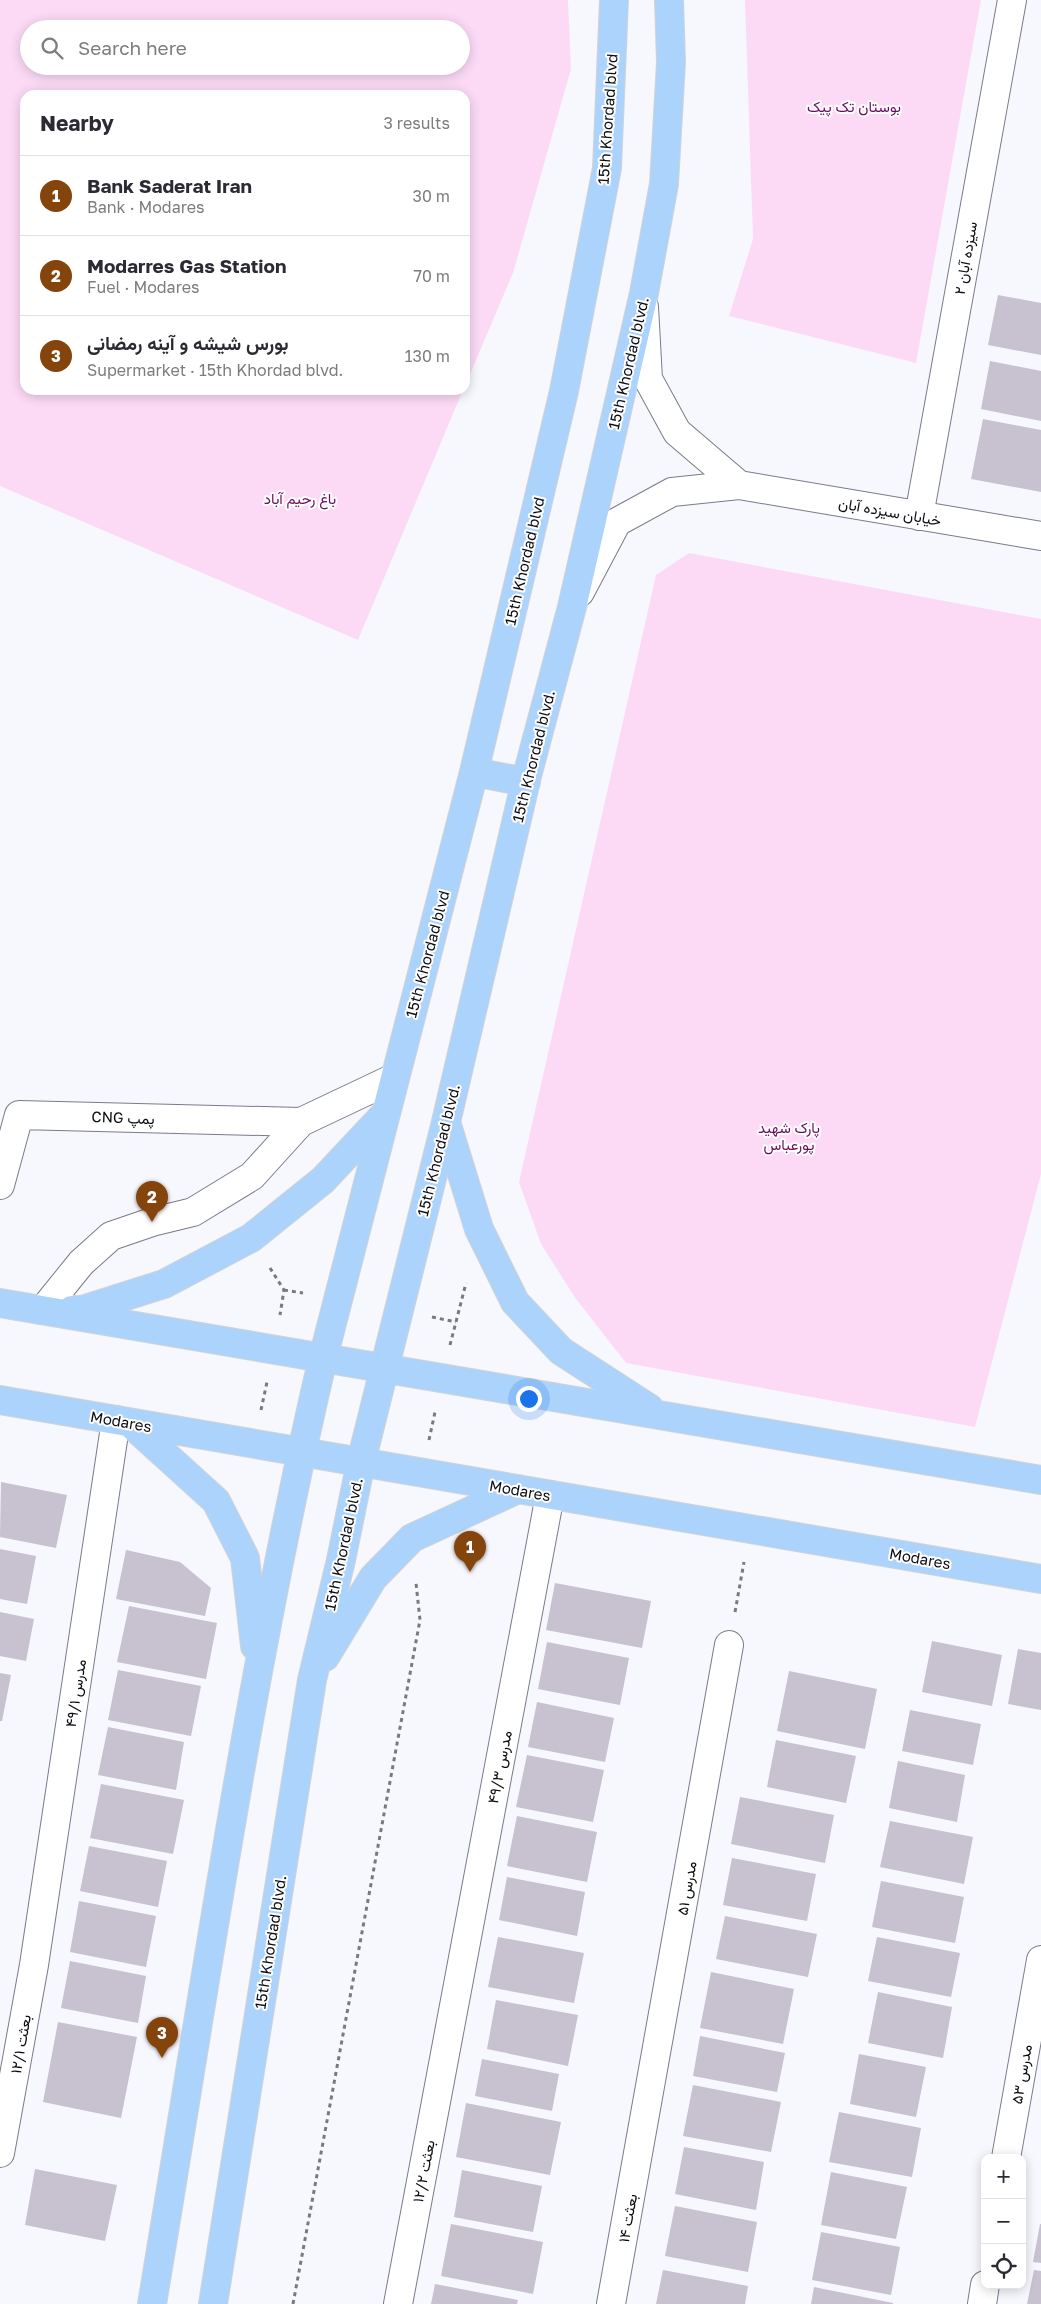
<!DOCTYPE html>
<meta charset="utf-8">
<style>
:root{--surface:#fff;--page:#f2f2f3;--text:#2b2b33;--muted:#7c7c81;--line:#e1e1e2;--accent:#84440b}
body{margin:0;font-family:"Golos Text",Vazirmatn,sans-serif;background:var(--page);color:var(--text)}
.controls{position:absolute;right:15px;bottom:15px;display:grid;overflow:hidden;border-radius:10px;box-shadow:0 2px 12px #0003}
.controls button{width:45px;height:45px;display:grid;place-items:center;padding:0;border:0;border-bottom:1px solid var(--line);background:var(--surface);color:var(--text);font:25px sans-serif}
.you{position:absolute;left:528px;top:1398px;width:18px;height:18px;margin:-12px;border:4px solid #fff;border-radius:50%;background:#1a73e8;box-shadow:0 0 0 8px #1a73e833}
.badge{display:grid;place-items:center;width:32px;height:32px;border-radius:50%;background:var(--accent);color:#fff;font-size:16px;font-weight:700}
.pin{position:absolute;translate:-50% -41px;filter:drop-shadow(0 1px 2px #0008)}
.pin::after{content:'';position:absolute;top:26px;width:18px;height:15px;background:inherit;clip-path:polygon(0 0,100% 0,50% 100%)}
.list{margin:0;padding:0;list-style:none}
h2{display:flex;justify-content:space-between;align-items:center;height:65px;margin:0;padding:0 20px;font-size:21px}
h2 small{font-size:16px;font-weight:400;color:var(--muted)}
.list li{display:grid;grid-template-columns:32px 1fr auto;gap:15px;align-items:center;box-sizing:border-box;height:80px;padding:0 20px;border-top:1px solid var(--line)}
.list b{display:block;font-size:19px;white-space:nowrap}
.list p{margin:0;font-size:16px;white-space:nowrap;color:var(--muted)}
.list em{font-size:16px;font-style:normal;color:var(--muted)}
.icon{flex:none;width:28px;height:28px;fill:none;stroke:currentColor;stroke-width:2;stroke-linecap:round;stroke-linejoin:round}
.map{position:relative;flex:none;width:1041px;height:2304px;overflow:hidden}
.search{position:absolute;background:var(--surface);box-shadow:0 2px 12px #0003;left:20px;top:20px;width:450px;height:55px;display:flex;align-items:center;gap:12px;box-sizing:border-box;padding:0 18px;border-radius:28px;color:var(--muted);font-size:19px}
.panel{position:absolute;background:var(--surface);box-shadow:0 2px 12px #0003;left:20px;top:90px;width:450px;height:305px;border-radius:15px}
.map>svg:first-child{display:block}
.green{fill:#fcdaf6;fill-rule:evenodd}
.building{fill:#c7c1d0}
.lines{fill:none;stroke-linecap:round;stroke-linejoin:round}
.minor-casing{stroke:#797b8a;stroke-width:30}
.major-casing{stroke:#d3d3d4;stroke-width:30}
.path{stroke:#797a80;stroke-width:3;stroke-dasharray:4 4;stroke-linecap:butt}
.minor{stroke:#fff;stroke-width:28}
.major{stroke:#abd3fc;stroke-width:28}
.labels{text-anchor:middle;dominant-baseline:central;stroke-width:4;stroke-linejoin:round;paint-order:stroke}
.park-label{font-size:15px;fill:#690c61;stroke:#fff}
.street-label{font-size:15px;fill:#0b0c11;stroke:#fff}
</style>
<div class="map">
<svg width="1041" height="2304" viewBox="0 0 1041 2304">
<rect width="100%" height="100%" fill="#f6f8fe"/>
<path class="green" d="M0,0H568L571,69L513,273L465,386V95H25V390H463L358,640L0,486ZM29,29H461V66H29Z
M745,0H981L916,363L729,316L753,239Z
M689,553L1041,619V1174L975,1427L626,1363L576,1299L541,1244L519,1182L656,575Z"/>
<path class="building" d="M998,295L1041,303V355L988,345Z
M990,361L1041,371V421L981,409Z
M983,419L1041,430V492L971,479Z
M1,1482L67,1495L56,1548L0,1537Z
M0,1549L36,1556L27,1604L0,1599Z
M126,1550L180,1562L211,1588L205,1616L116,1599Z
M555,1583L651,1601L642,1648L546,1630Z
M129,1606L217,1623L206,1679L117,1662Z
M0,1612L34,1619L26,1661L0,1656Z
M932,1641L1002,1655L992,1706L922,1692Z
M547,1642L629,1658L620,1705L538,1689Z
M1018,1649L1041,1653V1710L1008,1704Z
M118,1670L201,1686L191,1736L108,1720Z
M789,1671L877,1689L865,1749L777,1731Z
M0,1673L11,1675L2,1721H0Z
M537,1702L614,1718L605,1762L528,1747Z
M910,1710L981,1724L973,1765L902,1751Z
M108,1727L184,1742L176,1790L98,1775Z
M776,1740L856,1756L846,1803L767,1787Z
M527,1755L604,1770L593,1822L516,1807Z
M898,1761L965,1775L957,1822L889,1808Z
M101,1784L184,1800L173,1854L90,1838Z
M740,1797L834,1815L825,1863L731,1844Z
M517,1816L597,1832L587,1882L507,1866Z
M890,1821L973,1837L964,1884L880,1867Z
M89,1846L167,1861L158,1907L80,1891Z
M732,1858L816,1874L807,1921L723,1905Z
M507,1877L585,1892L577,1936L499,1920Z
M881,1881L964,1897L955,1943L872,1927Z
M79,1901L156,1916L146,1967L70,1952Z
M725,1916L817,1934L808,1977L716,1959Z
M498,1937L584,1953L574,2003L488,1987Z
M877,1937L960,1953L951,1997L868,1981Z
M70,1961L146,1976L138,2023L61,2008Z
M711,1972L794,1989L783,2044L700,2028Z
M878,1992L952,2007L943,2058L868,2043Z
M496,2000L578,2015L568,2066L487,2049Z
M58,2022L137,2037L121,2118L43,2102Z
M700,2036L785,2053L777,2092L693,2076Z
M859,2054L926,2067L916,2117L850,2104Z
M482,2059L559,2074L552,2111L475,2096Z
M693,2085L781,2102L771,2152L683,2136Z
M466,2103L561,2122L550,2175L456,2157Z
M839,2112L921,2128L912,2177L829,2162Z
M684,2147L764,2162L756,2210L675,2194Z
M35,2169L117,2185L105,2241L25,2225Z
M462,2170L542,2186L533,2232L454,2217Z
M831,2172L907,2187L896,2239L821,2225Z
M675,2206L757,2222L748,2272L665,2256Z
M451,2224L543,2242L533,2294L441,2276Z
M1040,2224H1041V2263L1033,2262Z
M821,2232L900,2247L891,2295L812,2280Z
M663,2270L748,2286L745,2304H656Z
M1034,2270L1041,2271V2304H1027Z
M435,2284L518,2300L517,2304H431Z
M814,2287L893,2303V2304H811Z"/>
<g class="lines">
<defs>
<path id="minor" d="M644,307L648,379L677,432L739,485
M919,516L1012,0
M580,592L617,522L672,492L739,485L1041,536
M0,1185L19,1115L301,1122
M43,1310L81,1263L111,1236L152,1222L193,1212L252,1176L301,1122L394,1078
M0,2153L34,1965L116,1420
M1006,2158L1041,1960
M398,2304L550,1495
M611,2304L729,1645
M982,2304L985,2285"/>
<path id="major" d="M474,772L526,782
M446,1122L479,1229L515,1302L561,1351L649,1408
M0,1303L1041,1480
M72,1310H82L164,1284L251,1238L323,1180L385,1114
M0,1400L1041,1579
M130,1423L216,1501L245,1558L255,1646
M325,1657L373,1578L412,1538L518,1489
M152,2304C205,1988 250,1670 323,1358L474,772L564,391L607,168L614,0
M213,2304L312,1680L341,1560L361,1462L446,1122L527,776L572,607L644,293L664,184L671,62L669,0"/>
</defs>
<use href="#minor" class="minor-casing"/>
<use href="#major" class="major-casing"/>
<path class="path" d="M270,1268L284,1290L280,1315
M284,1290L303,1293
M432,1317L456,1322
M450,1345L466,1283
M261,1410L267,1382
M429,1440L435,1412
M735,1612L744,1562
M293,2304L420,1620L416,1583"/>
<use href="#minor" class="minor"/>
<use href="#major" class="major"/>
</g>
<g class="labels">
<g class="park-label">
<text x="854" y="106">بوستان تک پیک</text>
<text x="300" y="498">باغ رحیم آباد</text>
<text x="789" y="1127">پارک شهید<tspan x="789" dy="17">پورعباس</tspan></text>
</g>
<g class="street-label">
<text transform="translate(607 119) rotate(-86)">15th Khordad blvd</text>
<text transform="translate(965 258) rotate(-80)">سیزده آبان ۲</text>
<text transform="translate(628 363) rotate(-77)">15th Khordad blvd.</text>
<text transform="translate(890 511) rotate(10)">خیابان سیزده آبان</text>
<text transform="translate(524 561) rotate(-77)">15th Khordad blvd</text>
<text transform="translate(533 756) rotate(-76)">15th Khordad blvd.</text>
<text transform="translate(427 954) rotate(-75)">15th Khordad blvd</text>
<text transform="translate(123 1117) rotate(2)">CNG پمپ</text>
<text transform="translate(438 1150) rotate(-76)">15th Khordad blvd.</text>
<text transform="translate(121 1421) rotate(10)">Modares</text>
<text transform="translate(520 1490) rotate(10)">Modares</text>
<text transform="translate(343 1544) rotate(-78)">15th Khordad blvd.</text>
<text transform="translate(920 1558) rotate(10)">Modares</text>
<text transform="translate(75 1693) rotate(-81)">مدرس ۴۹/۱</text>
<text transform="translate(499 1767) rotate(-79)">مدرس ۴۹/۳</text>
<text transform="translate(686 1888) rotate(-80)">مدرس ۵۱</text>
<text transform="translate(270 1942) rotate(-81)">15th Khordad blvd.</text>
<text transform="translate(20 2044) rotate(-80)">بعثت ۱۲/۱</text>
<text transform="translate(1021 2074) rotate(-80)">مدرس ۵۳</text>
<text transform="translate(423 2171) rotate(-79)">بعثت ۱۲/۲</text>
<text transform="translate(627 2218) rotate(-80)">بعثت ۱۴</text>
</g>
</g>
</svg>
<div class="controls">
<button>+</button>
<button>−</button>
<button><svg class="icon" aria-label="locate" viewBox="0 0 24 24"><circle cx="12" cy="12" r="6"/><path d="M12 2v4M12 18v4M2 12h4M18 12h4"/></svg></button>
</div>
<div class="you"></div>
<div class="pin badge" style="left:470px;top:1572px">1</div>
<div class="pin badge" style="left:152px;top:1222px">2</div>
<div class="pin badge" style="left:162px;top:2058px">3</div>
<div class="search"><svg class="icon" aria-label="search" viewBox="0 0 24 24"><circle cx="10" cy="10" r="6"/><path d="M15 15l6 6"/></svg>Search here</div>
<section class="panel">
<h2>Nearby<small>3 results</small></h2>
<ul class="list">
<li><span class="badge">1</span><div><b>Bank Saderat Iran</b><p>Bank · Modares</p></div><em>30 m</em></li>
<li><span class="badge">2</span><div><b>Modarres Gas Station</b><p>Fuel · Modares</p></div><em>70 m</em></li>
<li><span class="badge">3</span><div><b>بورس شیشه و آینه رمضانی</b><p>Supermarket · 15th Khordad blvd.</p></div><em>130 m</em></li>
</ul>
</section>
</div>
